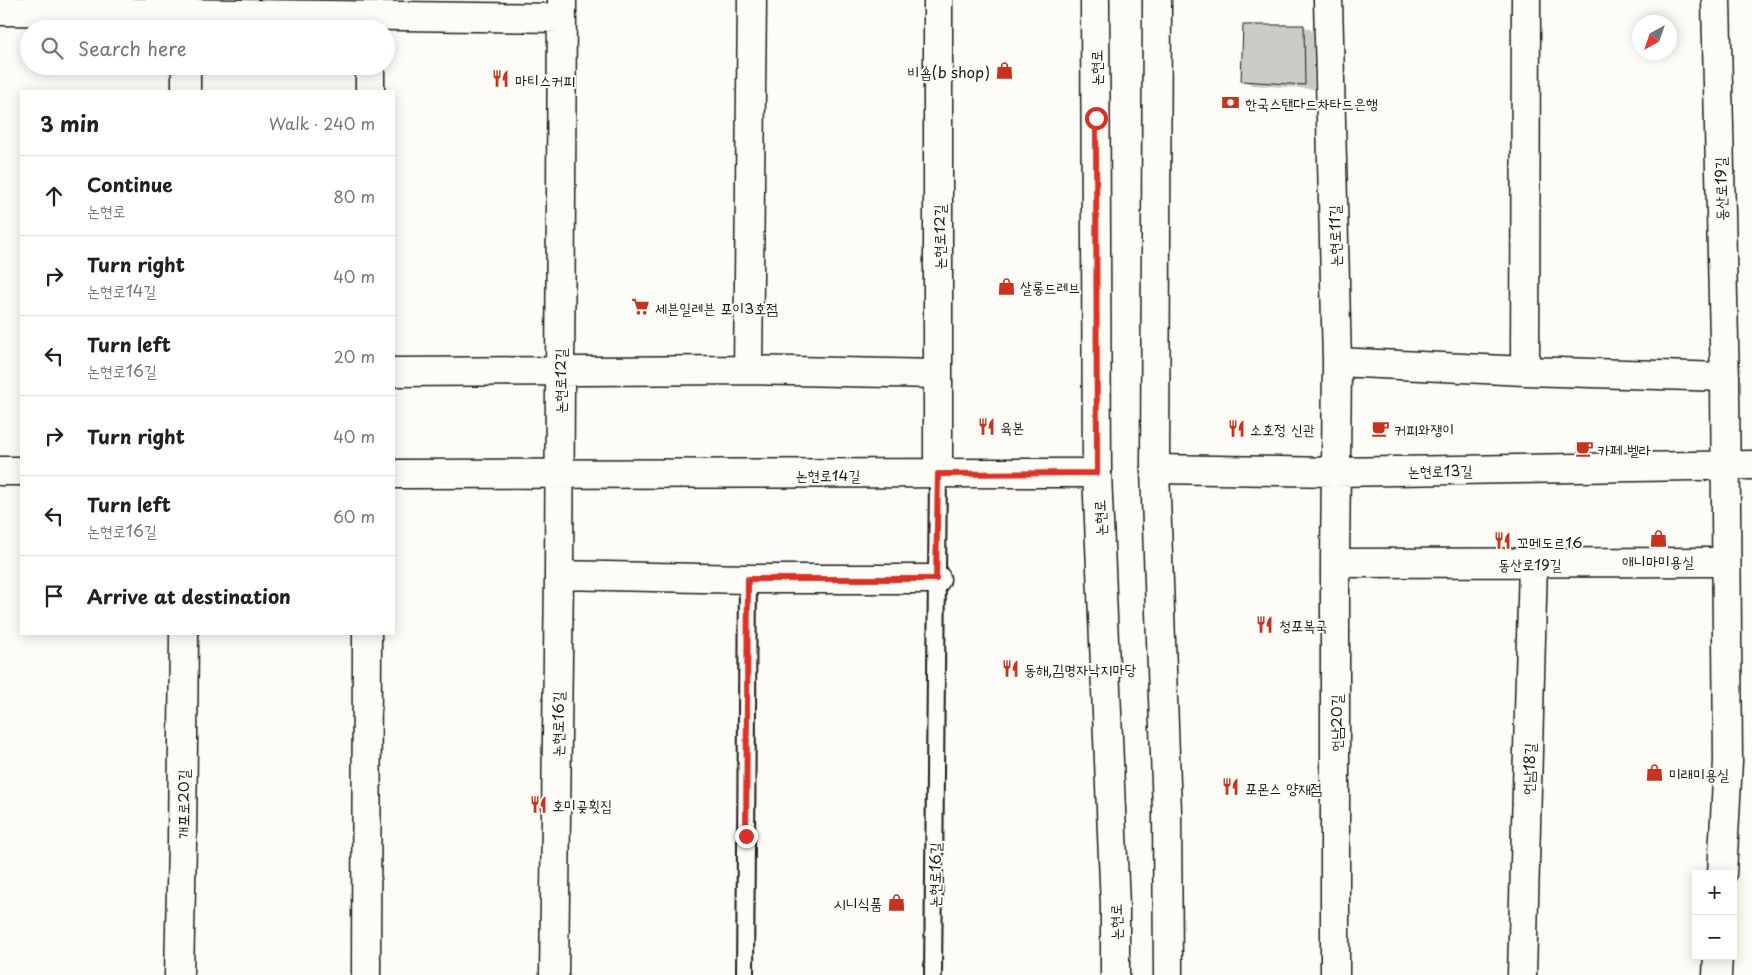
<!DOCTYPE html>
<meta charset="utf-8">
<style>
:root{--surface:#fff;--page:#f6f6f6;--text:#202124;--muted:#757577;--line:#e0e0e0}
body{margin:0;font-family:"Playpen Sans","Poor Story",sans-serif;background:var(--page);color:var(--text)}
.controls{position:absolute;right:15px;bottom:15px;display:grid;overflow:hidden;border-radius:0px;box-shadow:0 2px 12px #0003}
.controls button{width:45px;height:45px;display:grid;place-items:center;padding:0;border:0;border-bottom:1px solid var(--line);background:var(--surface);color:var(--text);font:25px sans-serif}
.compass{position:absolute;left:1632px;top:15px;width:45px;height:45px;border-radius:50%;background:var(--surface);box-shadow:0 2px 12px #0003;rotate:220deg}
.stop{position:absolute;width:15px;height:15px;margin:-11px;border:4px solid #d93025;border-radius:50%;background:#fff}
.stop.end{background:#d93025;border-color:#fff;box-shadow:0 1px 5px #0008}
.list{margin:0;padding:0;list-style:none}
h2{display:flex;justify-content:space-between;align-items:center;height:65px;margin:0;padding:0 20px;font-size:21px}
h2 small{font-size:16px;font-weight:400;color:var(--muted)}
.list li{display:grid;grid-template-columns:32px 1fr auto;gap:15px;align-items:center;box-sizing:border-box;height:80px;padding:0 20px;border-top:1px solid var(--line)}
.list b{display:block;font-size:19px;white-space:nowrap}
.list p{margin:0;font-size:16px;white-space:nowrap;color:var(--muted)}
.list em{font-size:16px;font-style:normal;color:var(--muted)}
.icon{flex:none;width:28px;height:28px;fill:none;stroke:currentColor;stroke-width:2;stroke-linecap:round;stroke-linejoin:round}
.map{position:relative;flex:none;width:1752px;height:975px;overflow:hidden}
.search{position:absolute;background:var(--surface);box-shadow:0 2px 12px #0003;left:20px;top:20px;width:375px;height:55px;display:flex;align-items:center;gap:12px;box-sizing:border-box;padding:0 18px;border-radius:28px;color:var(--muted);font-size:19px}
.panel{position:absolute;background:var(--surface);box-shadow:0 2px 12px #0003;left:20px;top:90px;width:375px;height:545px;border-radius:0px}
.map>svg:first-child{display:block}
.shadow{fill:#0003}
.building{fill:#cccbc8;stroke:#1c1c1c}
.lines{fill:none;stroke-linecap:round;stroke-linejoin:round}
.lane-casing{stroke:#1c1c1c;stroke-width:20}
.street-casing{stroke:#1c1c1c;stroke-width:31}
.secondary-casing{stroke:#1c1c1c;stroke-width:31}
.primary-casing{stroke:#1c1c1c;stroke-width:31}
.lane{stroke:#fdfcf7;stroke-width:16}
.street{stroke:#fdfcf7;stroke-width:28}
.secondary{stroke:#fdfcf7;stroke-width:28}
.primary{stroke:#fdfcf7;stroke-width:28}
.route{stroke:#d93025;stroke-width:6}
.labels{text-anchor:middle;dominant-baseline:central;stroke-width:4;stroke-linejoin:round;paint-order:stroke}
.street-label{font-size:15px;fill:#1c1c1c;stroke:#fdfcf7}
.poi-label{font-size:15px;fill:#1c1c1c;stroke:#fdfcf7;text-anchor:start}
</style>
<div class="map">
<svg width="1752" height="975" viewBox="0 0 1752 975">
<rect width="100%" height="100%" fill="#fdfcf7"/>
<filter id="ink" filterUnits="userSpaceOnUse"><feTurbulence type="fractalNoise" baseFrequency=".02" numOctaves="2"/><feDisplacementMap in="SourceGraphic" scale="10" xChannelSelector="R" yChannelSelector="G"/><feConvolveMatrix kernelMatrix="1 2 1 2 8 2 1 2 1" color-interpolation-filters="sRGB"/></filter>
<g filter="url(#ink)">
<path class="shadow" d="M1304,26L1313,31L1314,89L1252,85L1243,80Z"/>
<path class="building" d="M1243,25H1304L1305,85L1241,81Z"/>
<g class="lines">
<defs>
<path id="lane" d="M745,975L748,579
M933,975L938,474"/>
<path id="street" d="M1328,0L1337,362L1335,563V975
M0,11L562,18
M186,91V66
M370,91V66
M1337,362L1525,371L1725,377
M748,370L752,0
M1525,371L1526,0
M394,372L748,370L938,374
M1155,469L1335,472L1752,465
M0,471H21
M394,474L1097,473
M938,474V0
M1335,563L1726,562
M559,575L748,579H936
M179,975L182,844L184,634
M366,975L367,634
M554,975L559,575L562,0
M1522,975L1533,563"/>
<path id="secondary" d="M1716,0L1725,383L1728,761L1722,874
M1717,975L1718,956"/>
<path id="primary" d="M1095,0L1097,473L1115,906V975
M1157,0L1155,469L1167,812L1168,975"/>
</defs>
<use href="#lane" class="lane-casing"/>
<use href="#street" class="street-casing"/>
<use href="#secondary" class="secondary-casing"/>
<use href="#primary" class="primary-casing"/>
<use href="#lane" class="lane"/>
<use href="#street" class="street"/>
<use href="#secondary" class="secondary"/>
<use href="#primary" class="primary"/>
</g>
</g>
<g class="lines" filter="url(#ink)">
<path class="route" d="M746,836L748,579H936L938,474L1097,473L1096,118"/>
</g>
<defs>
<symbol id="shop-bare" viewBox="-9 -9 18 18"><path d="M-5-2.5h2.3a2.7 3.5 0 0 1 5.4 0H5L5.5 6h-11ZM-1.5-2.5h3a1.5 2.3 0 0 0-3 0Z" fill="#c8321e" stroke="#fdfcf7" stroke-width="2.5" paint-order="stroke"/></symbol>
<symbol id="restaurant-bare" viewBox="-9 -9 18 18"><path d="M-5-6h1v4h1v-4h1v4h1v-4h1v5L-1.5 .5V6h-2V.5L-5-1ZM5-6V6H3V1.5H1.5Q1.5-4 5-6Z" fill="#c8321e" stroke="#fdfcf7" stroke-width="2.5" paint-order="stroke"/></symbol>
<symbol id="bank-bare" viewBox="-9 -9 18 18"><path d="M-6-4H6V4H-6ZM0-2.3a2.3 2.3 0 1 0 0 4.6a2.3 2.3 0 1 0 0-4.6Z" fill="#c8321e" stroke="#fdfcf7" stroke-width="2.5" paint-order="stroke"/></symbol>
<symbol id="supermarket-bare" viewBox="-9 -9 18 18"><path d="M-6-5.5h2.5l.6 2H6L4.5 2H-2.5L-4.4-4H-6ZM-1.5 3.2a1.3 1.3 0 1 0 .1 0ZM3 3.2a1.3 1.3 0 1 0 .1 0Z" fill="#c8321e" stroke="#fdfcf7" stroke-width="2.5" paint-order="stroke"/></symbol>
<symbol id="cafe-bare" viewBox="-9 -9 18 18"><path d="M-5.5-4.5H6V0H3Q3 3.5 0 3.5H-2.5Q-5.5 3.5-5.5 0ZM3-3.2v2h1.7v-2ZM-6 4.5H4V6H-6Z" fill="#c8321e" stroke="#fdfcf7" stroke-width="2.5" paint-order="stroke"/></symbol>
</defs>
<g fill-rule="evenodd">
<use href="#shop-bare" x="992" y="58" width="25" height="25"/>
<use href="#restaurant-bare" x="488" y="66" width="25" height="25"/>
<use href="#bank-bare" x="1218" y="90" width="25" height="25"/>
<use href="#shop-bare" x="994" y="274" width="25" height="25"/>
<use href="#supermarket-bare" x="628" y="294" width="25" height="25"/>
<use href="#restaurant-bare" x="974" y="414" width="25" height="25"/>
<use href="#restaurant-bare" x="1224" y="416" width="25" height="25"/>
<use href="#cafe-bare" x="1368" y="416" width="25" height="25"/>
<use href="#cafe-bare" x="1572" y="436" width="25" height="25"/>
<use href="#shop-bare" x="1646" y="526" width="25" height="25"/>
<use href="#restaurant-bare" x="1490" y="528" width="25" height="25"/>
<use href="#restaurant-bare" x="1252" y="612" width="25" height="25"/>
<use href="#restaurant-bare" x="998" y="656" width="25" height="25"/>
<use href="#shop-bare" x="1642" y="760" width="25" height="25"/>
<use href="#restaurant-bare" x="1218" y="774" width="25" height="25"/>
<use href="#restaurant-bare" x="526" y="792" width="25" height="25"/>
<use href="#shop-bare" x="884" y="890" width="25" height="25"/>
</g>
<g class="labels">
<g class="street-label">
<text transform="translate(1095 68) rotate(-90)">논현로</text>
<text transform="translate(1720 189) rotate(-91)">동산로19길</text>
<text transform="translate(1334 236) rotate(-91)">논현로11길</text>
<text transform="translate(938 237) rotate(-90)">논현로12길</text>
<text transform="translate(559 381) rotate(-90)">논현로12길</text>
<text transform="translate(1440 470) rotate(-1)">논현로13길</text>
<text x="828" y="474">논현로14길</text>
<text transform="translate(1099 518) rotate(-92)">논현로</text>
<text x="1530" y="563">동산로19길</text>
<text transform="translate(1335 723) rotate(-90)">언남20길</text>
<text transform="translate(557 724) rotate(-89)">논현로16길</text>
<text transform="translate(1528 769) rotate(-88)">언남18길</text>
<text transform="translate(182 804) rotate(-90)">개포로20길</text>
<text transform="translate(934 875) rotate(-89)">논현로16길</text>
<text transform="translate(1115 922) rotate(-91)">논현로</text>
</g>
<g class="poi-label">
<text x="990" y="71" text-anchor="end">비숍(b shop)</text>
<text x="515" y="79">마티스커피</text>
<text x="1245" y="102">한국스탠다드차타드은행</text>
<text x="1020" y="286">살롱드레브</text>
<text x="655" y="307">세븐일레븐 포이3호점</text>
<text x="1000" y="426">육본</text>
<text x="1250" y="428">소호정 신관</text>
<text x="1394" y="428">커피와쟁이</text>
<text x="1598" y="449">카페 벨라</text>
<text x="1517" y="541">꼬메도르16</text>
<text x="1658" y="560" text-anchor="middle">애니마미용실</text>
<text x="1279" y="624">청포복국</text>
<text x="1024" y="668">동해,김명자낙지마당</text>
<text x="1669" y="773">미래미용실</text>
<text x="1245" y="787">포몬스 양재점</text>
<text x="552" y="804">호미곶횟집</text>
<text x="882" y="902" text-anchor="end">시니식품</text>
</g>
</g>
</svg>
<div class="controls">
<button>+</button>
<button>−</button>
</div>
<svg class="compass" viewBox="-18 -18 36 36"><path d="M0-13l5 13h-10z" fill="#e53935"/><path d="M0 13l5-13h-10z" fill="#757577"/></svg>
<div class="stop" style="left:1096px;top:118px"></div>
<div class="stop end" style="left:746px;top:836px"></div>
<div class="search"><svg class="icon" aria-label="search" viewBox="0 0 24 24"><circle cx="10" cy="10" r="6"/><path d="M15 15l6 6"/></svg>Search here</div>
<section class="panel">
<h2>3 min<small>Walk · 240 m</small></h2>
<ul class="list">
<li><svg class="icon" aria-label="ahead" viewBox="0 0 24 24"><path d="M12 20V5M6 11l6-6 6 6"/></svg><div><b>Continue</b><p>논현로</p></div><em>80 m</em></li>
<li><svg class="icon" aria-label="right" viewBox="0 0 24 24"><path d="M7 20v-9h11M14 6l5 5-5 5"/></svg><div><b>Turn right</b><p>논현로14길</p></div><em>40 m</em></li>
<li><svg class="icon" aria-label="left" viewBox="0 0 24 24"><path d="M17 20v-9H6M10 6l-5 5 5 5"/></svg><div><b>Turn left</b><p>논현로16길</p></div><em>20 m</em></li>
<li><svg class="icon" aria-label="right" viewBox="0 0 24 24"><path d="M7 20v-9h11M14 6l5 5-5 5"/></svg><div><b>Turn right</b></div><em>40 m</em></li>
<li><svg class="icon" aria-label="left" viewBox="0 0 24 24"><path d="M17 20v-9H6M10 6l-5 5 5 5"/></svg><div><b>Turn left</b><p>논현로16길</p></div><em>60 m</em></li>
<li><svg class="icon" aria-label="arrive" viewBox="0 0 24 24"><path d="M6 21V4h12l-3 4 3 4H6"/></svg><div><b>Arrive at destination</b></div></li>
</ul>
</section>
</div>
